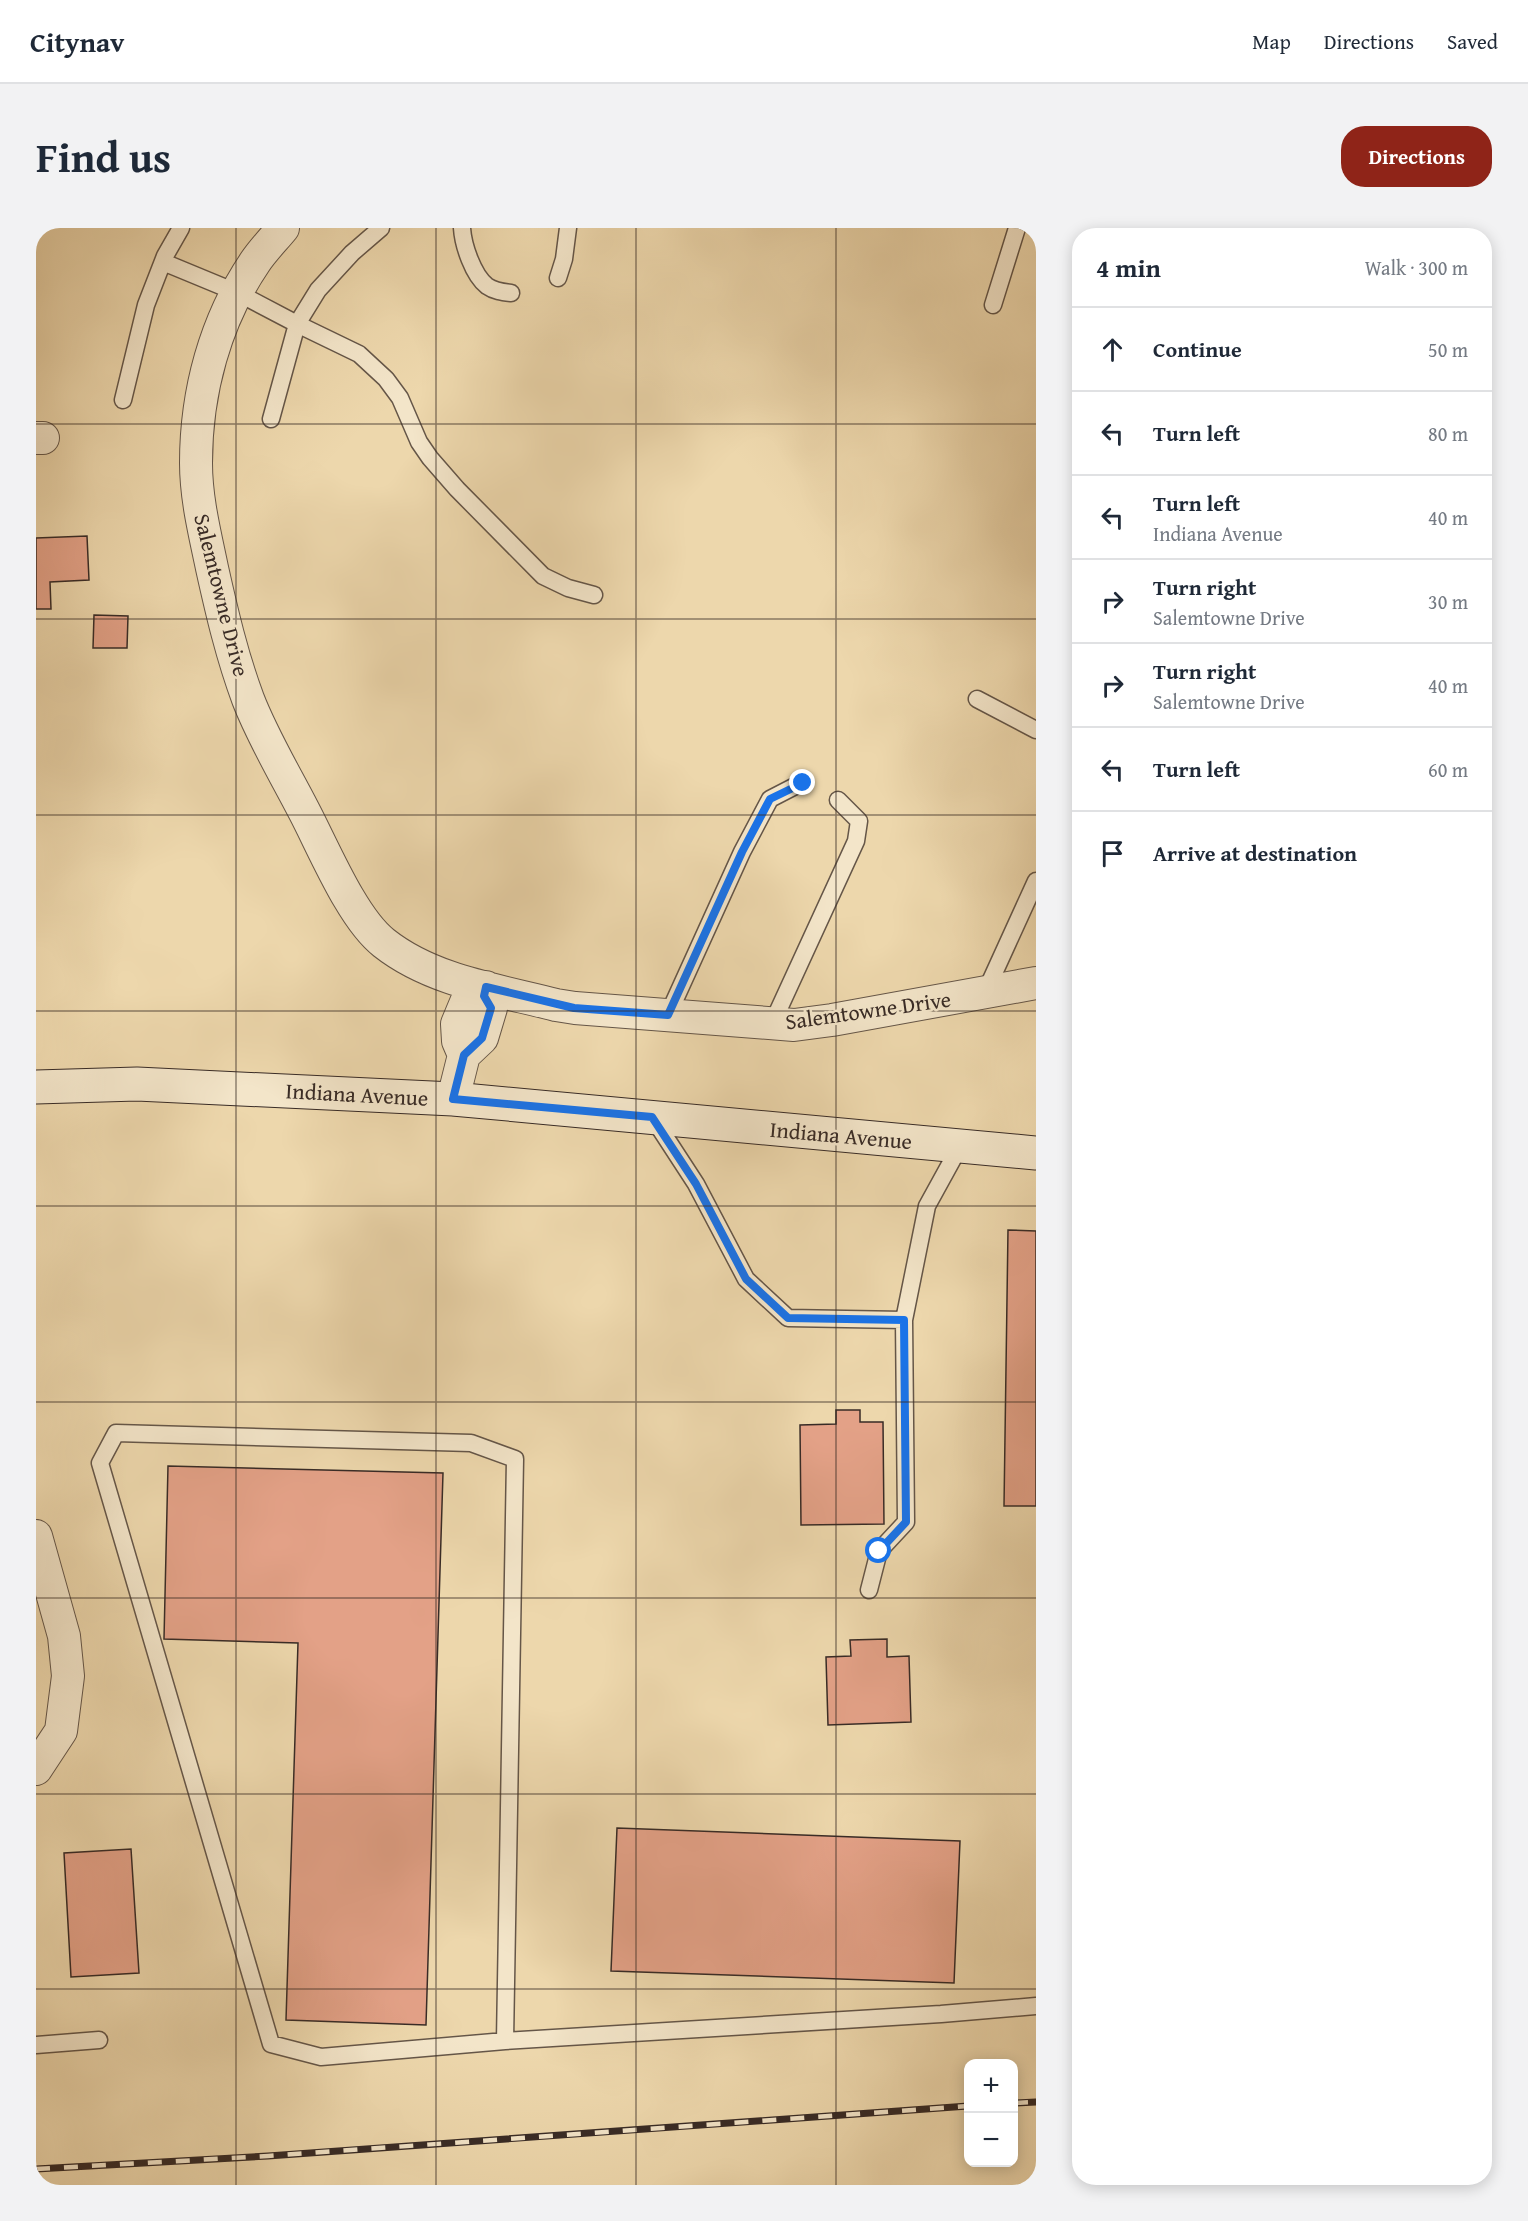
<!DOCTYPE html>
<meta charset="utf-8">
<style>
:root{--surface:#fff;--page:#f2f2f3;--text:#1f2937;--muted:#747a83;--line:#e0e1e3;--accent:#8f2418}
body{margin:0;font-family:"Gentium Book Plus",serif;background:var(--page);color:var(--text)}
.controls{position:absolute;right:18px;bottom:18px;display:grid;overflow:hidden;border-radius:12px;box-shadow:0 3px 15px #0003}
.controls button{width:54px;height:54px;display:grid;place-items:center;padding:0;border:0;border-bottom:2px solid var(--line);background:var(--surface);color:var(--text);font:30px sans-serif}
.stop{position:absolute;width:18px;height:18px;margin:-14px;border:4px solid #1a73e8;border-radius:50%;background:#fff}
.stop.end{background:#1a73e8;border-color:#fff;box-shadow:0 2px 6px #0008}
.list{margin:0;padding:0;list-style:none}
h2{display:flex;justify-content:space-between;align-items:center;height:78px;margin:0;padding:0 24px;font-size:26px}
h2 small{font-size:20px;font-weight:400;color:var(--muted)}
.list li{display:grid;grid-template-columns:39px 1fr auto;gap:18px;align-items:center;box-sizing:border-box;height:84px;padding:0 24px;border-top:2px solid var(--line)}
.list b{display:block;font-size:22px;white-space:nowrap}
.list p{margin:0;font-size:20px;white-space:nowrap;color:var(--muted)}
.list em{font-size:20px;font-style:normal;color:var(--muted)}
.icon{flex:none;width:33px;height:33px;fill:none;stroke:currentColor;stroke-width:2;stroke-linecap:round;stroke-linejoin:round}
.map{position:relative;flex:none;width:1000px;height:1957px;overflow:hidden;border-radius:24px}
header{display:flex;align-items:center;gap:36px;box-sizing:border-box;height:84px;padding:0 30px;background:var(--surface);border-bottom:2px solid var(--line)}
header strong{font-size:28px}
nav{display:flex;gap:33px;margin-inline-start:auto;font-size:21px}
.intro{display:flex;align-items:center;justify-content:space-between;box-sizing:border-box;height:144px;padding:0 36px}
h1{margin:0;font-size:42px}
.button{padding:15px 27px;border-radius:24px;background:var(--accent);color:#fff;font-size:21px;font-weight:700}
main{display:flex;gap:36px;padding:0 36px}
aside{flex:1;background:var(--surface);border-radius:24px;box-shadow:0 3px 15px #0003}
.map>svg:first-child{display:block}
.building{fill:#e3a187;stroke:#382b26;stroke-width:1.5}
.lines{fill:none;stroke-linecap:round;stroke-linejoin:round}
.service-casing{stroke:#655648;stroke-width:19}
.minor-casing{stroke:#655648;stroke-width:34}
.secondary-casing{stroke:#382b26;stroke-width:35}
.service{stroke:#f3e5c9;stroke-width:16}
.minor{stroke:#f3e5c9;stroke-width:32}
.secondary{stroke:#f3e5c9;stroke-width:33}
.rail-casing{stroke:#382b26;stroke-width:7}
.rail{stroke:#f3e5c9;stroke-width:4.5;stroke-dasharray:14;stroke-linecap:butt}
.route{stroke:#1a73e8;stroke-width:8}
.grid{fill:none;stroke:#382b26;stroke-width:1.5;stroke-opacity:0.55}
.labels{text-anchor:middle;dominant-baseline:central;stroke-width:5;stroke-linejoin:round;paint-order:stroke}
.street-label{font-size:22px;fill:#382b26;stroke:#f3e5c9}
</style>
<header>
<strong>Citynav</strong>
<nav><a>Map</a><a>Directions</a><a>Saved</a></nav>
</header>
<div class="intro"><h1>Find us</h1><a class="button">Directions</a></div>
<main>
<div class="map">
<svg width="1000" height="1957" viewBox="0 0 1000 1957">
<rect width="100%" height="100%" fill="#edd7ac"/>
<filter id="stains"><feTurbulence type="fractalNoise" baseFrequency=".00333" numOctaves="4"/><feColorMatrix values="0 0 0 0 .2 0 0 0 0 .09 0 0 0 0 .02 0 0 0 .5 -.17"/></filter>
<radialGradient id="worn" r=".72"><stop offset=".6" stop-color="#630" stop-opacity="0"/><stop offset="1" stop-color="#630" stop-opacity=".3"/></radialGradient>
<path class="building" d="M51,308L53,352L14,354L15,381H0V310Z
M58,387L92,388L91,420H57Z
M972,1002L1000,1003V1278H968Z
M800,1182H824V1194H847L848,1296L765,1297L764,1197L800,1196Z
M132,1238L407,1245L390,1797L250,1792L262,1415L128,1411Z
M851,1411V1429L873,1428L875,1494L792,1497L790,1429L815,1428L814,1412Z
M581,1600L924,1613L918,1755L575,1743Z
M95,1621L103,1745L35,1749L28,1625Z"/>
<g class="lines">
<defs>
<path id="service" d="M345,0L316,25L282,62L261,96L323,126L350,151L364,170L383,214L394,230L421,261L507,348L532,360L558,367
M426,0C427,17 437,47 451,58C458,63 466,64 475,65
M127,34L202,65L261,96L235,191
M522,50L528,31L532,0
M957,77L981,0
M87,172L110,77L129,28L145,0
M941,471L1000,502
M949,765L1000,653
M632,787L706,624L734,571L767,554
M736,796L820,613L823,593L802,572
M617,890L660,956L710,1051L752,1090L868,1092
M833,1362L843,1323L870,1294L868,1092L891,978L924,918
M469,1813L479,1231L435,1215L80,1205L64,1235L235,1816L285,1829L469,1813L905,1786L1000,1778
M0,1817L63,1812"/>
<path id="minor" d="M247,0C238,11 227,22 219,34C179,93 160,164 160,235C160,271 169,306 176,340C186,385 196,428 212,471C227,510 249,546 268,583C288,621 316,690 348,715C396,753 462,762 520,777L539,780L758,797L796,792L1000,755
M0,210H7
M428,827L446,810L455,780L448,768L450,759
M417,871L428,827L422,813L421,796L431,772L448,768
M0,1308L28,1408L32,1448L25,1503L0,1541"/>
<path id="secondary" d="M0,859L101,856L417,871L1000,925"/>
</defs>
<use href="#service" class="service-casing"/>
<use href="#minor" class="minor-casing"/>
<use href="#secondary" class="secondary-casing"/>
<use href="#service" class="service"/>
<use href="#minor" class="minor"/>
<use href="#secondary" class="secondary"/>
<defs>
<path id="rail" d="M978,1875L1000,1874
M0,1941L232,1928L932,1878"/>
</defs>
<use href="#rail" class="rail-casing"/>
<use href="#rail" class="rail"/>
</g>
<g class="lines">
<path class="route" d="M767,555L734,571L706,624L632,787L538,780L450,759L448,768L455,780L446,810L428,827L417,871L616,889L660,956L710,1051L752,1090L868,1092L870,1294L843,1323"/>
</g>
<path class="grid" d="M200,0V1957M400,0V1957M600,0V1957M800,0V1957M0,196H1000M0,391H1000M0,587H1000M0,783H1000M0,978H1000M0,1174H1000M0,1370H1000M0,1566H1000M0,1761H1000"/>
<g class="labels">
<g class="street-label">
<text transform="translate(186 367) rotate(76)">Salemtowne Drive</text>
<text transform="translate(832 782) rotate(-8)">Salemtowne Drive</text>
<text transform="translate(321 866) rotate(3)">Indiana Avenue</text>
<text transform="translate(805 907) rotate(5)">Indiana Avenue</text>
</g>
</g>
<rect width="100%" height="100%" filter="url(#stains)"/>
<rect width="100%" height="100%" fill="url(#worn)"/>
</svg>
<div class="controls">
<button>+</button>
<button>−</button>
</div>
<div class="stop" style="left:843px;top:1323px"></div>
<div class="stop end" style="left:767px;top:555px"></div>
</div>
<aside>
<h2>4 min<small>Walk · 300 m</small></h2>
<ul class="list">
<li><svg class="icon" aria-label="ahead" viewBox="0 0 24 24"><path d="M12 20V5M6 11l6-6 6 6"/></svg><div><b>Continue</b></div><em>50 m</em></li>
<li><svg class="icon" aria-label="left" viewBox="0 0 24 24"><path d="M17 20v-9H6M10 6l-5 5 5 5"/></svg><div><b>Turn left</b></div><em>80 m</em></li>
<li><svg class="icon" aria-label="left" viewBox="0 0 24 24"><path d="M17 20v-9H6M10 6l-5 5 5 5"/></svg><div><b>Turn left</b><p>Indiana Avenue</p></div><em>40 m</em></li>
<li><svg class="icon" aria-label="right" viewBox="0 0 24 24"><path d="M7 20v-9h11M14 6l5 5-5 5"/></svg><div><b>Turn right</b><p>Salemtowne Drive</p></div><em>30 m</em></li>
<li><svg class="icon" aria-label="right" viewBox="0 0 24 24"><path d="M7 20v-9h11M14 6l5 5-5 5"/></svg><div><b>Turn right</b><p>Salemtowne Drive</p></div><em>40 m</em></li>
<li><svg class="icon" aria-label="left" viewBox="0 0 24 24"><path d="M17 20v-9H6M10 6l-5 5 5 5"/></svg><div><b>Turn left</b></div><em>60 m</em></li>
<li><svg class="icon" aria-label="arrive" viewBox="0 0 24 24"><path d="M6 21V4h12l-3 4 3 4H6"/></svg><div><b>Arrive at destination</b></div></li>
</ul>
</aside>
</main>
